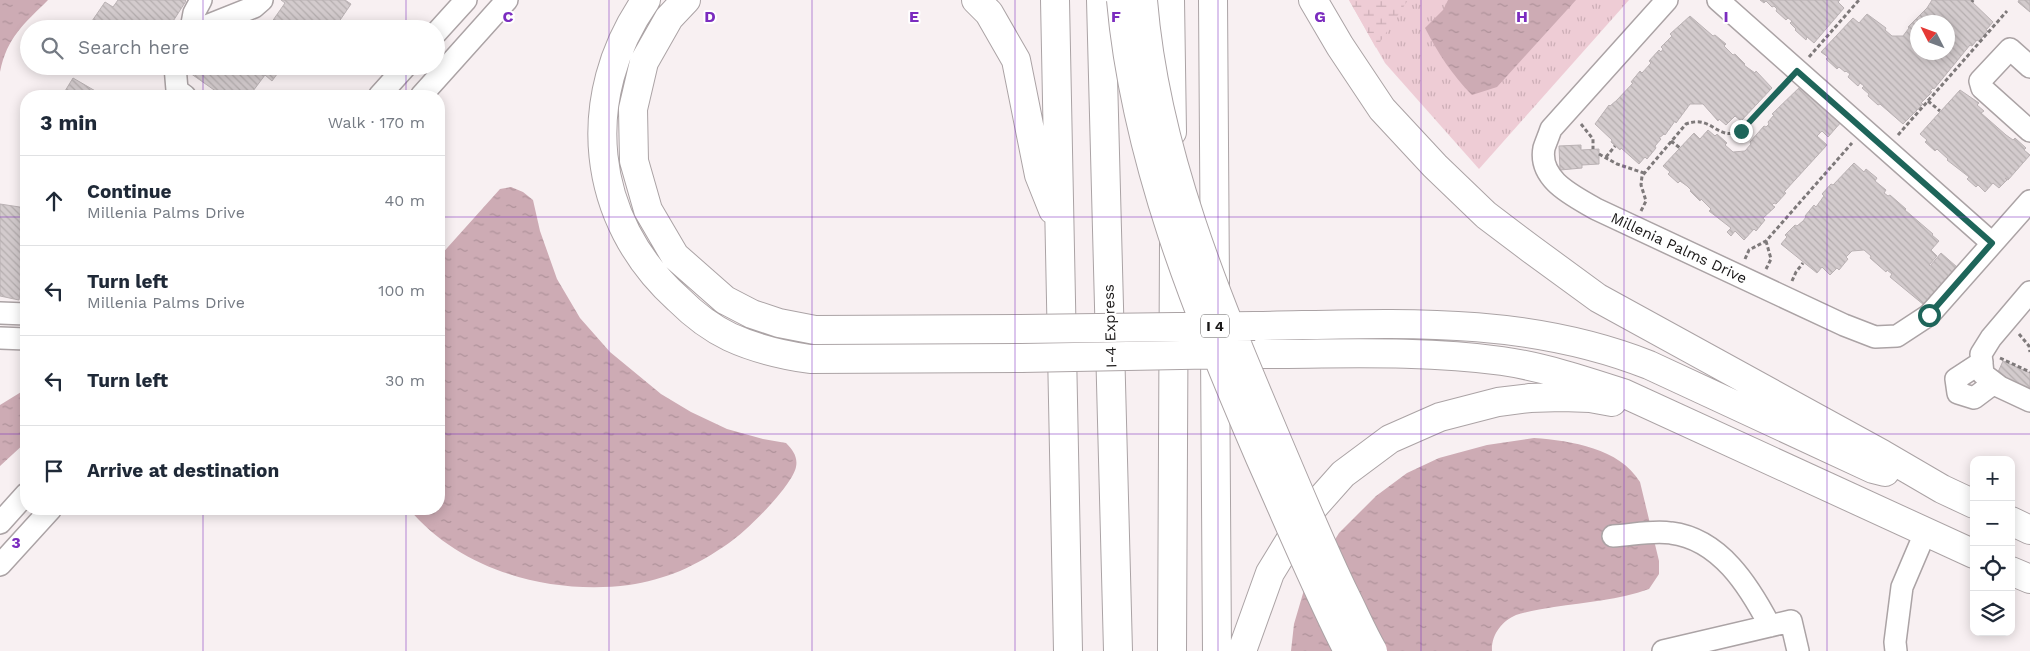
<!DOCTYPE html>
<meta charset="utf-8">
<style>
:root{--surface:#fff;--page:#f6f6f7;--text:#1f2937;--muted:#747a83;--line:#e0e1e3}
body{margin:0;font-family:"Work Sans",sans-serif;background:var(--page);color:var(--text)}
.controls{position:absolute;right:15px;bottom:15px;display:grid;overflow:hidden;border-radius:10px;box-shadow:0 2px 12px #0003}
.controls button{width:45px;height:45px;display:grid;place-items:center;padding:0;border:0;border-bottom:1px solid var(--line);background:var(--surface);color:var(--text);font:25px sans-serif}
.compass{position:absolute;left:1910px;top:15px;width:45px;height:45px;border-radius:50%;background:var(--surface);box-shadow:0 2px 12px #0003;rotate:312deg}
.stop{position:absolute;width:15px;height:15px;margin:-11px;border:4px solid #1e655a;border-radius:50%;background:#fff}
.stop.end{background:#1e655a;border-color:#fff;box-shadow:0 1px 5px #0008}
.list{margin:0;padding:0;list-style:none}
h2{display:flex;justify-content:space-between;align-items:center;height:65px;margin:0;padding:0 20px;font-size:21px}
h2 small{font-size:16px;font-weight:400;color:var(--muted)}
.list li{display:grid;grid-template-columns:32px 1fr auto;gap:15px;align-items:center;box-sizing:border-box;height:90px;padding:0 20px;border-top:1px solid var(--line)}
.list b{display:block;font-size:19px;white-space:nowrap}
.list p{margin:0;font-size:16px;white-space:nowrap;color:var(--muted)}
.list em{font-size:16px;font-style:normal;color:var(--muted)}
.icon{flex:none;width:28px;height:28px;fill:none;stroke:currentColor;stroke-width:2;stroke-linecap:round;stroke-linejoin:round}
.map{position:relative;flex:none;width:2030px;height:651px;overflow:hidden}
.search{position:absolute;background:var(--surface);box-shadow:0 2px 12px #0003;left:20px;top:20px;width:425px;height:55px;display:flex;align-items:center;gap:12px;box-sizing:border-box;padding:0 18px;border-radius:28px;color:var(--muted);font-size:19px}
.panel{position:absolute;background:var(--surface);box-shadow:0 2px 12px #0003;left:20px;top:90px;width:425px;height:425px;border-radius:20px}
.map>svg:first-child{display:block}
.grass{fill:url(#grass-tufts)}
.wetland{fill:url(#wetland-marsh)}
.water{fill:url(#water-ripples)}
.building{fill:url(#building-back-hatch);stroke:#bab2b4;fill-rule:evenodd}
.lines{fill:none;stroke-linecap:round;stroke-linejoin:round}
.minor-casing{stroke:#aba3a5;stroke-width:24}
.highway-casing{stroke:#aba3a5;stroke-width:30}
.path{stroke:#7e797a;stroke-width:3;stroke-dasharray:4 2.5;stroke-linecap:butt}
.minor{stroke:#fff;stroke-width:21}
.highway{stroke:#fff;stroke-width:28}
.highway-bridge-casing{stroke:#aba3a5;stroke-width:30;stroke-linecap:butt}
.highway-bridge{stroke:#fff;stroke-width:28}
.route{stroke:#1e655a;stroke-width:6}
.grid{fill:none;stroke:#7b2cbf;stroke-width:1;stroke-opacity:0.55}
.labels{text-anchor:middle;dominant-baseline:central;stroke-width:4;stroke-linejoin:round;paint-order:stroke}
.shield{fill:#fff;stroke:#5e5d5d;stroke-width:1}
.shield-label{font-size:14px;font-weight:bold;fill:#191717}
.street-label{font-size:15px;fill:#191717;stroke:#fff}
.grid-label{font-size:16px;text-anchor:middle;font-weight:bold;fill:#7b2cbf;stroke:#fff;stroke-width:4;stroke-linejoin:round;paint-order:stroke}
</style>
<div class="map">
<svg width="2030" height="651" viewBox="0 0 2030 651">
<defs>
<pattern id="grass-tufts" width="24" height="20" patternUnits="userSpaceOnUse" patternTransform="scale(1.25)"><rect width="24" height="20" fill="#eeccd5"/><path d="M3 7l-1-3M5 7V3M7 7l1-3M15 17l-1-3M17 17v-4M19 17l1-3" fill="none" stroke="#ccaeb6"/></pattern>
<pattern id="wetland-marsh" width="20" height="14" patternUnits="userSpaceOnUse" patternTransform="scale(1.25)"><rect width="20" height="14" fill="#eeccd5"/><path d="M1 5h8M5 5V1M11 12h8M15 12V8" fill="none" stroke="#ccaeb6"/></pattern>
<pattern id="water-ripples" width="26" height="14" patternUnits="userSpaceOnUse" patternTransform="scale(1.25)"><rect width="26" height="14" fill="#cdabb4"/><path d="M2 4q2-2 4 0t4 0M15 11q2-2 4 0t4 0" fill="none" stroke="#af929a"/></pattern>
<pattern id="building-back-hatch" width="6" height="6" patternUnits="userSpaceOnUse" patternTransform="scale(1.25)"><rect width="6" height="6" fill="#d3cbcd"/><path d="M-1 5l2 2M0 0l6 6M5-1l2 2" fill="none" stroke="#b5aeaf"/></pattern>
</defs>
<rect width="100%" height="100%" fill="#f8f0f2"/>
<path class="grass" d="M1349,0H1629L1479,169L1385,63Z"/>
<path class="wetland" d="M1349,0H1408L1376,48Z"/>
<path class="water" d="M0,0H48C24,24 7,37 0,72Z
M1448,0H1576L1497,87L1472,95C1452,75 1438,53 1425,28L1443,10Z
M511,187L523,192L533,200L540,231L557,279L580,318L610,352L661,394L691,412L727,429L763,439L786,443C793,450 798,457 796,467C792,486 747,531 729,543C715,553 696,564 680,571C665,577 645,583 629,585C550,595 461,571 409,509H439V257L500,189Z
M26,389V442L0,466V405Z
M1534,438C1572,441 1619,448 1640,482L1659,561V574L1649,589C1619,600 1586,602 1554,607C1542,609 1528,611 1516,615C1502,621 1491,635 1492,651H1291L1294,624L1304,590L1339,533L1376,496L1407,473L1439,458L1487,445Z"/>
<path class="building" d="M118,0H185L186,1L168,29H98L90,24L105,2L113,7Z
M281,0H345L351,4L334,29H272L269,26L285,3Z
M1760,0H1840L1838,2L1844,8L1814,43L1807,37L1806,40L1795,30L1796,29L1790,23L1792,21L1788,18L1786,20L1776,11L1777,9L1774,6L1772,7L1766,1L1764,3Z
M1932,0H1970L1993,22L1986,30L1988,31L1979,41L1977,40L1972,46L1970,45L1934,89L1933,88L1930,91L1932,92L1921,103L1923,104L1903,124L1880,104L1878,105L1868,96L1869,94L1862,88L1864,86L1860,83L1858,86L1848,77L1850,74L1846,71L1845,72L1839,67L1837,69L1826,59L1828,57L1821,52L1853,18L1859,23L1867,14L1886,28L1885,30L1892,36H1903L1909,28L1908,27L1927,8ZM1918,22H1948V52H1918Z
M2019,0H2030V12L2018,2Z
M1690,16L1713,36L1715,35L1726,44L1724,46L1733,55L1735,54L1745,64L1744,65L1748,68L1755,73L1756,71L1772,88L1741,121L1735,116L1726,125L1719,119L1718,121L1703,104H1690L1676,123L1675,121L1665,135L1664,134L1659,138L1661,139L1655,146L1656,148L1647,159L1645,157L1639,164L1621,148L1620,150L1611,142L1612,140L1595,124L1609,105L1610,106L1617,100L1633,83L1631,82L1640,71L1642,73L1651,63L1649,61L1659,50L1661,52L1663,49L1661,47L1672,36L1670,34Z
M195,66H283L272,81L265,75L253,91L259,96H214L217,92L190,73Z
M73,78L104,96H57L58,94L62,96Z
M1802,85L1842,121L1828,137L1822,131L1817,136L1827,145L1784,192L1786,193L1776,204L1774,203L1772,205L1775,207L1763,218L1765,220L1756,231L1754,229L1744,240L1735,231L1731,236L1727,232L1731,228L1709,211L1711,209L1701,199L1700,201L1690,191L1691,190L1687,186L1680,181L1678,183L1668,174L1670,172L1663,166L1694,133L1700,139L1708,130L1715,136L1717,134L1727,143L1725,145L1733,152L1745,151L1751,144L1750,142L1764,126L1766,127L1769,124L1768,122L1774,115L1772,114Z
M1960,90L1979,103L1977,105L1984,111L1981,113L2006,135L2013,140L2015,138L2026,148L2024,150L2030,155L2008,180L2005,178L2007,180L1999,188L1993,183L1985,192L1978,185L1976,187L1967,179L1969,177L1947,160L1948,159L1937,149L1935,151L1925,142L1927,140L1920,134Z
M1581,145V150L1599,149V164L1582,165V168L1560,170L1559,146Z
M1854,163L1864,172L1866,169L1877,178L1875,181L1886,190L1884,193L1888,196L1890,195L1906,209L1905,210L1933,234L1932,235L1939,241L1931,250L1937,256L1929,265L1930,266L1941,253L1957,267L1924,305L1890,277L1892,274L1887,270L1886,272L1870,258L1871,256L1864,250L1852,251L1846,257L1848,259L1839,270L1837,268L1830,275L1822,267L1817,273L1781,244L1787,237L1785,235L1795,225L1797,226L1803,221L1806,217L1805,216L1814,205L1816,207L1824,196L1822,194L1831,184L1833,185Z
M0,204L26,208V248H25L22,262L26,263V271L25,276H23L19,300L0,296Z
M2003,361L2030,373V397L1994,381Z"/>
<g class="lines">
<defs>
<path id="minor" d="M1667,0L1551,129C1549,135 1546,142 1544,148C1538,180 1574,196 1596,209L1844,325L1875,337L1897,336L1929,315L2030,201
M1718,0L1992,243
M191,29L194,13L201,0
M204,29L209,25L254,7L262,0
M436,33L466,0
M175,66L177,90L185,96
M2030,67L2010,49L1980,81L1982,88L2030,131
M379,96L406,66
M421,96L507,0
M2030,292L1991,338L1981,354L1983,374L2000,387L2030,401
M0,313L26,314
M0,338L26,339
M1982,362L1956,379L1958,393L1974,398L1994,383
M0,523L26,494
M1613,536C1632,535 1653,530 1671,533C1720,539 1749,586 1770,626
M0,565L51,509
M1663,651L1791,621L1798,651
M1896,651L1895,642L1902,587L1925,533"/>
<path id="highway" d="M646,0C578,97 590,220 678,299C693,314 711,328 730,337C756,349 782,355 810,359L1021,358
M686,0L669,18L644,62L633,109L634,161L648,210L675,256L725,300L752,314L779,323L815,330L1020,329
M976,0L989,13L1016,60L1039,175L1053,210
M1055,0L1068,651
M1101,0L1118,651
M1170,0L1172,132
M1213,0L1215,285
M1313,0L1340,46L1382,109L1435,166L1486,215L1531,249L1598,298L1882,454L1942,489L1974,504
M1255,326C1390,324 1520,314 1649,365L1873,469L1885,472
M1215,350L1217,651
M1256,354C1338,354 1421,350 1502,361C1543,367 1583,380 1623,393L1974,554
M2011,521L2030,530
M2011,571L2030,579
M1172,651L1174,243
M1242,651L1270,573L1303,519L1343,474L1390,439L1440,417L1498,402L1530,398L1562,397L1590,398L1612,402"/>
</defs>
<use href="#minor" class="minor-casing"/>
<use href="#highway" class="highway-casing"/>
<path class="path" d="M1972,2L1973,0
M1809,57L1859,0
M1928,101L1940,111
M1581,124L1593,139V149
M1898,135L2007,11
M1671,141L1680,148
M1599,154L1617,164L1644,173
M1606,157L1615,146
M1641,211L1646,201L1641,185L1642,176L1686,124C1713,114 1716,142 1741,131L1785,84
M1766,241L1771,259L1766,269
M1745,259L1749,250L1766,241L1852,143
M1792,281L1796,272L1803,263
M2019,334L2029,346L2030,352
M2000,358L2030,372"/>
<use href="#minor" class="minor"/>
<use href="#highway" class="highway"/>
<defs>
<path id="highway-bridge" d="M1121,0C1135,159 1197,312 1260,458C1289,523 1316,588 1348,651
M1143,0C1156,161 1223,312 1285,459C1305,506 1324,552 1346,597C1355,615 1363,634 1373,651
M1020,329L1255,326
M1021,358L1234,354"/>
</defs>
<use href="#highway-bridge" class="highway-bridge-casing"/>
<use href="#highway-bridge" class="highway-bridge"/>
</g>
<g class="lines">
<path class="route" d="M1741,131L1797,71L1992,243L1929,315"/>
</g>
<path class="grid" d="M203,0V29M406,0V29M609,0V651M812,0V651M1015,0V651M1218,0V651M1421,0V651M1624,0V651M1827,0V651M203,66V96M406,66V96M0,217H26M439,217H2030M0,434H26M439,434H2030M203,509V651M406,509V651"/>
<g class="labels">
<rect class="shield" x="1201" y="314.5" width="28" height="23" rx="4"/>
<g class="shield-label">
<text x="1215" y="326">I 4</text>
</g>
<g class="street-label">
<text transform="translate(1679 248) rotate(25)">Millenia Palms Drive</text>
<text transform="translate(1110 326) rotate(-92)">I-4 Express</text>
</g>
</g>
<g class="grid-label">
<text x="508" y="22">C</text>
<text x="710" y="22">D</text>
<text x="914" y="22">E</text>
<text x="1116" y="22">F</text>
<text x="1320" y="22">G</text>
<text x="1522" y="22">H</text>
<text x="1726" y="22">I</text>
<text x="16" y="548">3</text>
</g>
</svg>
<div class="controls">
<button>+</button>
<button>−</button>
<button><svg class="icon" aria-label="locate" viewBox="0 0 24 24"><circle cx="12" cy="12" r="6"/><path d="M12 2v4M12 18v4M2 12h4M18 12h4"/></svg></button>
<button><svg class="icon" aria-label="layers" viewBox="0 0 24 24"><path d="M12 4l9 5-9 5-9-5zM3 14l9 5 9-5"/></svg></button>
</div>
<svg class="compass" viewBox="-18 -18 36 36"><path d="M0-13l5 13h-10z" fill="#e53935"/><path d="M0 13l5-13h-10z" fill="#747a83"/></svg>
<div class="stop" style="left:1929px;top:315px"></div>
<div class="stop end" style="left:1741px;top:131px"></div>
<div class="search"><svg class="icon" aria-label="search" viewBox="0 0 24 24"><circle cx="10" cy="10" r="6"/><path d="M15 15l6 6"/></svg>Search here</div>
<section class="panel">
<h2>3 min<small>Walk · 170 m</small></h2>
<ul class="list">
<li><svg class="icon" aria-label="ahead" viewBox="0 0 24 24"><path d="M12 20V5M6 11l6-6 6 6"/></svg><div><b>Continue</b><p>Millenia Palms Drive</p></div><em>40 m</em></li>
<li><svg class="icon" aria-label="left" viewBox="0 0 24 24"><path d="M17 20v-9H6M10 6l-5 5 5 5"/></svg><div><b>Turn left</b><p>Millenia Palms Drive</p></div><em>100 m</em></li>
<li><svg class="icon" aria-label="left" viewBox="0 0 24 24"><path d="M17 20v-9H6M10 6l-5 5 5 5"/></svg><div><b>Turn left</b></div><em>30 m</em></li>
<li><svg class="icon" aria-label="arrive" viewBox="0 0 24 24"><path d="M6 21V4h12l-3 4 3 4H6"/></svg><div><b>Arrive at destination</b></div></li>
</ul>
</section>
</div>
